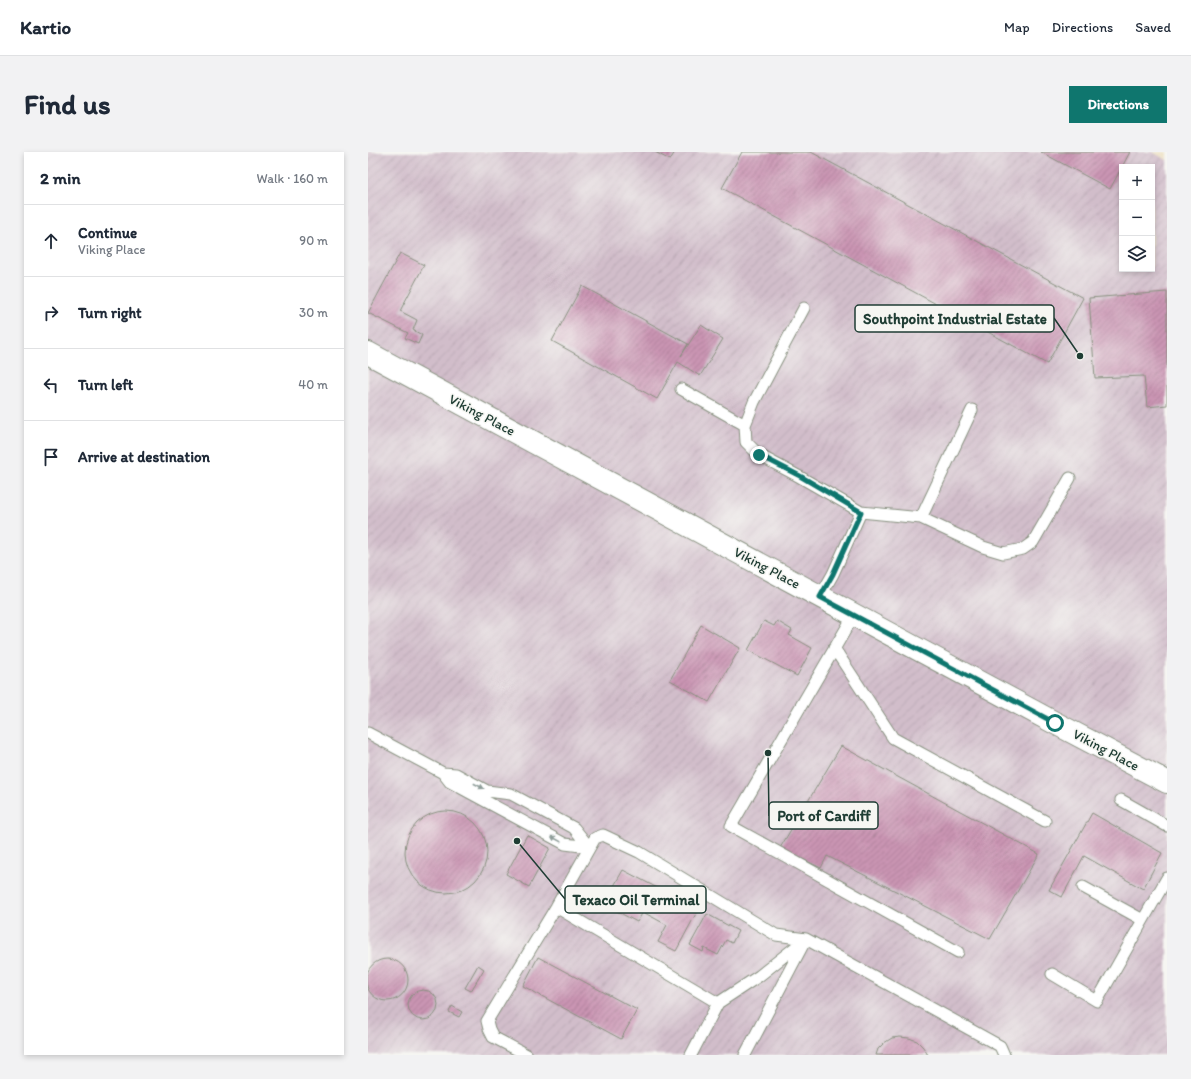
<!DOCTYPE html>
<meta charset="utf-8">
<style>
:root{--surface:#fff;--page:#f2f2f3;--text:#1f2937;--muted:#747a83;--line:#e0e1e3;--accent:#0f766e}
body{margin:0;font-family:Itim,sans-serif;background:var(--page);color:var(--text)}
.controls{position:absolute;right:12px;top:12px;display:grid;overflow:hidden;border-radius:0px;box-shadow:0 2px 6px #0003}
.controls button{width:36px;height:36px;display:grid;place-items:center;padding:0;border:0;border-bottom:1px solid var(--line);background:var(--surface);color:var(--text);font:20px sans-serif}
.stop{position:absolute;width:12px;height:12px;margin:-9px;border:3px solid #0f766e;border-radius:50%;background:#fff}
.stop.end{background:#0f766e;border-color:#fff;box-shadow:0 1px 4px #0008}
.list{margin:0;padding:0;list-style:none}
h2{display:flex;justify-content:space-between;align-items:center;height:52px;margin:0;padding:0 16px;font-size:17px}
h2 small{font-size:13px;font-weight:400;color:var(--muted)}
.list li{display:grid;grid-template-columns:26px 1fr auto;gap:12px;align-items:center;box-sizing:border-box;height:72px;padding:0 16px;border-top:1px solid var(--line)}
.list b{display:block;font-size:15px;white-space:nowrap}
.list p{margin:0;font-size:13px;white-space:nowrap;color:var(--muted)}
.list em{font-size:13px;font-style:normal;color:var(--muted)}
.icon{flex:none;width:22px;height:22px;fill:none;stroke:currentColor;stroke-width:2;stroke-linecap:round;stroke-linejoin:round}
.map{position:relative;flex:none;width:799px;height:903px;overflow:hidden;border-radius:0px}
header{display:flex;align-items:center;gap:24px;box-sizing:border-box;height:56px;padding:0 20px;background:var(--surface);border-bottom:1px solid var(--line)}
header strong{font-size:19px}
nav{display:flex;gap:22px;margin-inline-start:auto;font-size:14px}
.intro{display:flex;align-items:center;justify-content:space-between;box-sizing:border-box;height:96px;padding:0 24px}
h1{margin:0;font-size:28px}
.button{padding:10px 18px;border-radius:0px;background:var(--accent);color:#fff;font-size:14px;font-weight:700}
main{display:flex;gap:24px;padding:0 24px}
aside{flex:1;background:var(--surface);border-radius:0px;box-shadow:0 2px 6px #0003}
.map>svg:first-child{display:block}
.industrial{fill:url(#industrial-furrows);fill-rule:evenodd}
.building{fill:url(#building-hatch)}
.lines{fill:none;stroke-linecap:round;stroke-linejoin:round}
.lane-casing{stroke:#87907f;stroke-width:13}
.street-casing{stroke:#87907f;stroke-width:24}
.lane{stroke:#fff;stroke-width:11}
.street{stroke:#fff;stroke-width:22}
.oneway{fill:#8f9e9a}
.route{stroke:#0f766e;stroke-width:5}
.labels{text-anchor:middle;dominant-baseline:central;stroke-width:3;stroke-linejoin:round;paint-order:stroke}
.street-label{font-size:14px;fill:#1f3d34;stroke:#f6f6f2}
.leader{fill:none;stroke:#1f3d34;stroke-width:1.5}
.callout-dot{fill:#1f3d34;stroke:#f6f6f2;stroke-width:1.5}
.callout{fill:#f6f6f2;stroke:#1f3d34;stroke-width:1.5}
.callout-label{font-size:15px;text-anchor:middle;font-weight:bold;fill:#1f3d34}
</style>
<header>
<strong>Kartio</strong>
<nav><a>Map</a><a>Directions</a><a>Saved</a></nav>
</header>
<div class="intro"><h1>Find us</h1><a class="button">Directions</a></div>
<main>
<aside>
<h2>2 min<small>Walk · 160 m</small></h2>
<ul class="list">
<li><svg class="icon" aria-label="ahead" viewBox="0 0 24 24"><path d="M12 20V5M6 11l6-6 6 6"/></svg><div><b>Continue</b><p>Viking Place</p></div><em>90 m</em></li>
<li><svg class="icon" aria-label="right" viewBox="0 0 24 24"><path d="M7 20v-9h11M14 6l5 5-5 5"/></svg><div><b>Turn right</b></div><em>30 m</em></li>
<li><svg class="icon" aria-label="left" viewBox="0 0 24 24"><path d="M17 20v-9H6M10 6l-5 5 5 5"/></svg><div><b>Turn left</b></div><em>40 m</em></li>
<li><svg class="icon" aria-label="arrive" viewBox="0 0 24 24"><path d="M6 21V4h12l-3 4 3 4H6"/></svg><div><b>Arrive at destination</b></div></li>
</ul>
</aside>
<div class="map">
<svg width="799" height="903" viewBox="0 0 799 903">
<defs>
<pattern id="industrial-furrows" width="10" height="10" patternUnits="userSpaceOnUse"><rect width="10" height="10" fill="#d1bdca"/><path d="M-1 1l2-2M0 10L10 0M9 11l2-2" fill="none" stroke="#b3a3ae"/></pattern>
<pattern id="building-hatch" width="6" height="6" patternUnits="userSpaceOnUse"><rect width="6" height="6" fill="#ca94b3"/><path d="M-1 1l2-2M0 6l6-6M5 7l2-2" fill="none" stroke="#a37a92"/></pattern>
</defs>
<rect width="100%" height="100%" fill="#f6f6f2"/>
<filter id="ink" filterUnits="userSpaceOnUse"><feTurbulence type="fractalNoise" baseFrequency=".025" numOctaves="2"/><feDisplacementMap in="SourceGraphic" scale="8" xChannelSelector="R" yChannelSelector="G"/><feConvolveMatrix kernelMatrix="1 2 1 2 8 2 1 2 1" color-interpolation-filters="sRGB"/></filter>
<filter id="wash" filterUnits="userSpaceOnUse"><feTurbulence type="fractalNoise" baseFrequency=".012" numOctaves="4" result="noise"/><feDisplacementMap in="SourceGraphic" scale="16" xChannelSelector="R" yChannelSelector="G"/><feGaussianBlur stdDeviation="0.9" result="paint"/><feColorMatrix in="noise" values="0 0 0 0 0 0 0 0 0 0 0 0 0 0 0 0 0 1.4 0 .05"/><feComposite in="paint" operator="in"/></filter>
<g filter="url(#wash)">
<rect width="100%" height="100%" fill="#efe4ca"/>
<path class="industrial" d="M0,0H784L799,8V903H0ZM754,15H784V117H754Z"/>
<g id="blocks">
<path class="building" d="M287,0H307L302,8Z
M374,0H443L715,146L679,212L354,36Z
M673,0H762L742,37Z
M32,101L56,113L32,159L49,168L45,178L54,183L50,192L37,186L40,181L0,161Z
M214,134L320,192L313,204L333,173L355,187L332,224L310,210L289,247L184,189Z
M799,140V253L779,255L776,224L727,226L721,146Z
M396,469L406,474L409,469L424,478L421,483L444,496L429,524L380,498Z
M333,473L372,496L341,550L302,528Z
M473,594L671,702L622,787L459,704L453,716L412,696Z
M37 700a41 41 0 1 1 82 0a41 41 0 1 1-82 0Z
M724,661L794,701L775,737L716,704L694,745L681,738Z
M159,683L182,696L161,735L138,722Z
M255,718L299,741L301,737L323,749L320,753L330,758L308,799L290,790L299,773L275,760L269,770L241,755L243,751L236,747L240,740L242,741Z
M339,762L370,779L364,791L358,788L350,803L336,796L335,800L322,793Z
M170,805L269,858L253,887L155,834Z
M-2 828a21 21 0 1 1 42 0a21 21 0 1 1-42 0Z
M110,813L116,817L103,839L97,836Z
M40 853a15 15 0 1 1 30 0a15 15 0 1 1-30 0Z
M84,854L94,860L91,865L81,860Z
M532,885L541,886L549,889L555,895L560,903H508L510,897L516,891L524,886Z"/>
</g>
</g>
<g filter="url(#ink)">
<use href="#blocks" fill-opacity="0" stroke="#87907f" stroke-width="1"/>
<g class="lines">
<defs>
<path id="lane" d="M436,156L386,250L377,273L378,290L391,303L432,325L493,360L465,422L452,445
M313,237L377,273
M493,360L553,366L615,395L635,401L655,397L665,390L702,326
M553,366L604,258
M486,463L363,674L590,800
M466,496L525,586L677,669
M0,581L75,621L82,630L197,692L221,695
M75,621L88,622L119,639L143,642L206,676L221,695
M753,648L799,674
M715,735L775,768
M188,755L350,851L323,903
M684,822L729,849L799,726
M350,851L391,824L434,790
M159,903L125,885L121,877L119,869L188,755L227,686L235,683L271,700L408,783L438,787L632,894L636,903
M377,903L438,787"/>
<path id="street" d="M0,201L687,571L799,630"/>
</defs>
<use href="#lane" class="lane-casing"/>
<use href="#street" class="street-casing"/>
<use href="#lane" class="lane"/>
<use href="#street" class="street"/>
</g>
<defs><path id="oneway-solid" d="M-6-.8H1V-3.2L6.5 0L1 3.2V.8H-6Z"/></defs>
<g class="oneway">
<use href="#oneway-solid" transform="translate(111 634) rotate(28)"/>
<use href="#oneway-solid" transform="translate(188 687) rotate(-151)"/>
</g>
</g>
<g class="lines" filter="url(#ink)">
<path class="route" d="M391,303L432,324L493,360L465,422L452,445L687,571"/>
</g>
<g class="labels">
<g class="street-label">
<text transform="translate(114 263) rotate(28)">Viking Place</text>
<text transform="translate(399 416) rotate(28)">Viking Place</text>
<text transform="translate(738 598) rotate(28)">Viking Place</text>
</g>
</g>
<path class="leader" d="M712 204L686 166M400 601L401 664M149 689L197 747"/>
<g class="callout-dot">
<circle cx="712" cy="204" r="4"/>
<circle cx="400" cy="601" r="4"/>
<circle cx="149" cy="689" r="4"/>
</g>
<g class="callout">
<rect x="487" y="153" width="199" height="27" rx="4"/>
<rect x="401" y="650" width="109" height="27" rx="4"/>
<rect x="197" y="734" width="141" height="27" rx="4"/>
</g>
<g class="callout-label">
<text x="587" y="172">Southpoint Industrial Estate</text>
<text x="456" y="669">Port of Cardiff</text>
<text x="268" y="753">Texaco Oil Terminal</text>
</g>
</svg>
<div class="controls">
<button>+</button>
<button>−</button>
<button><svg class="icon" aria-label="layers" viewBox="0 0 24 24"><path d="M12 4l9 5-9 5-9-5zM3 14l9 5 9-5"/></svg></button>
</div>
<div class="stop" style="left:687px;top:571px"></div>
<div class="stop end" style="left:391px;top:303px"></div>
</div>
</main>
